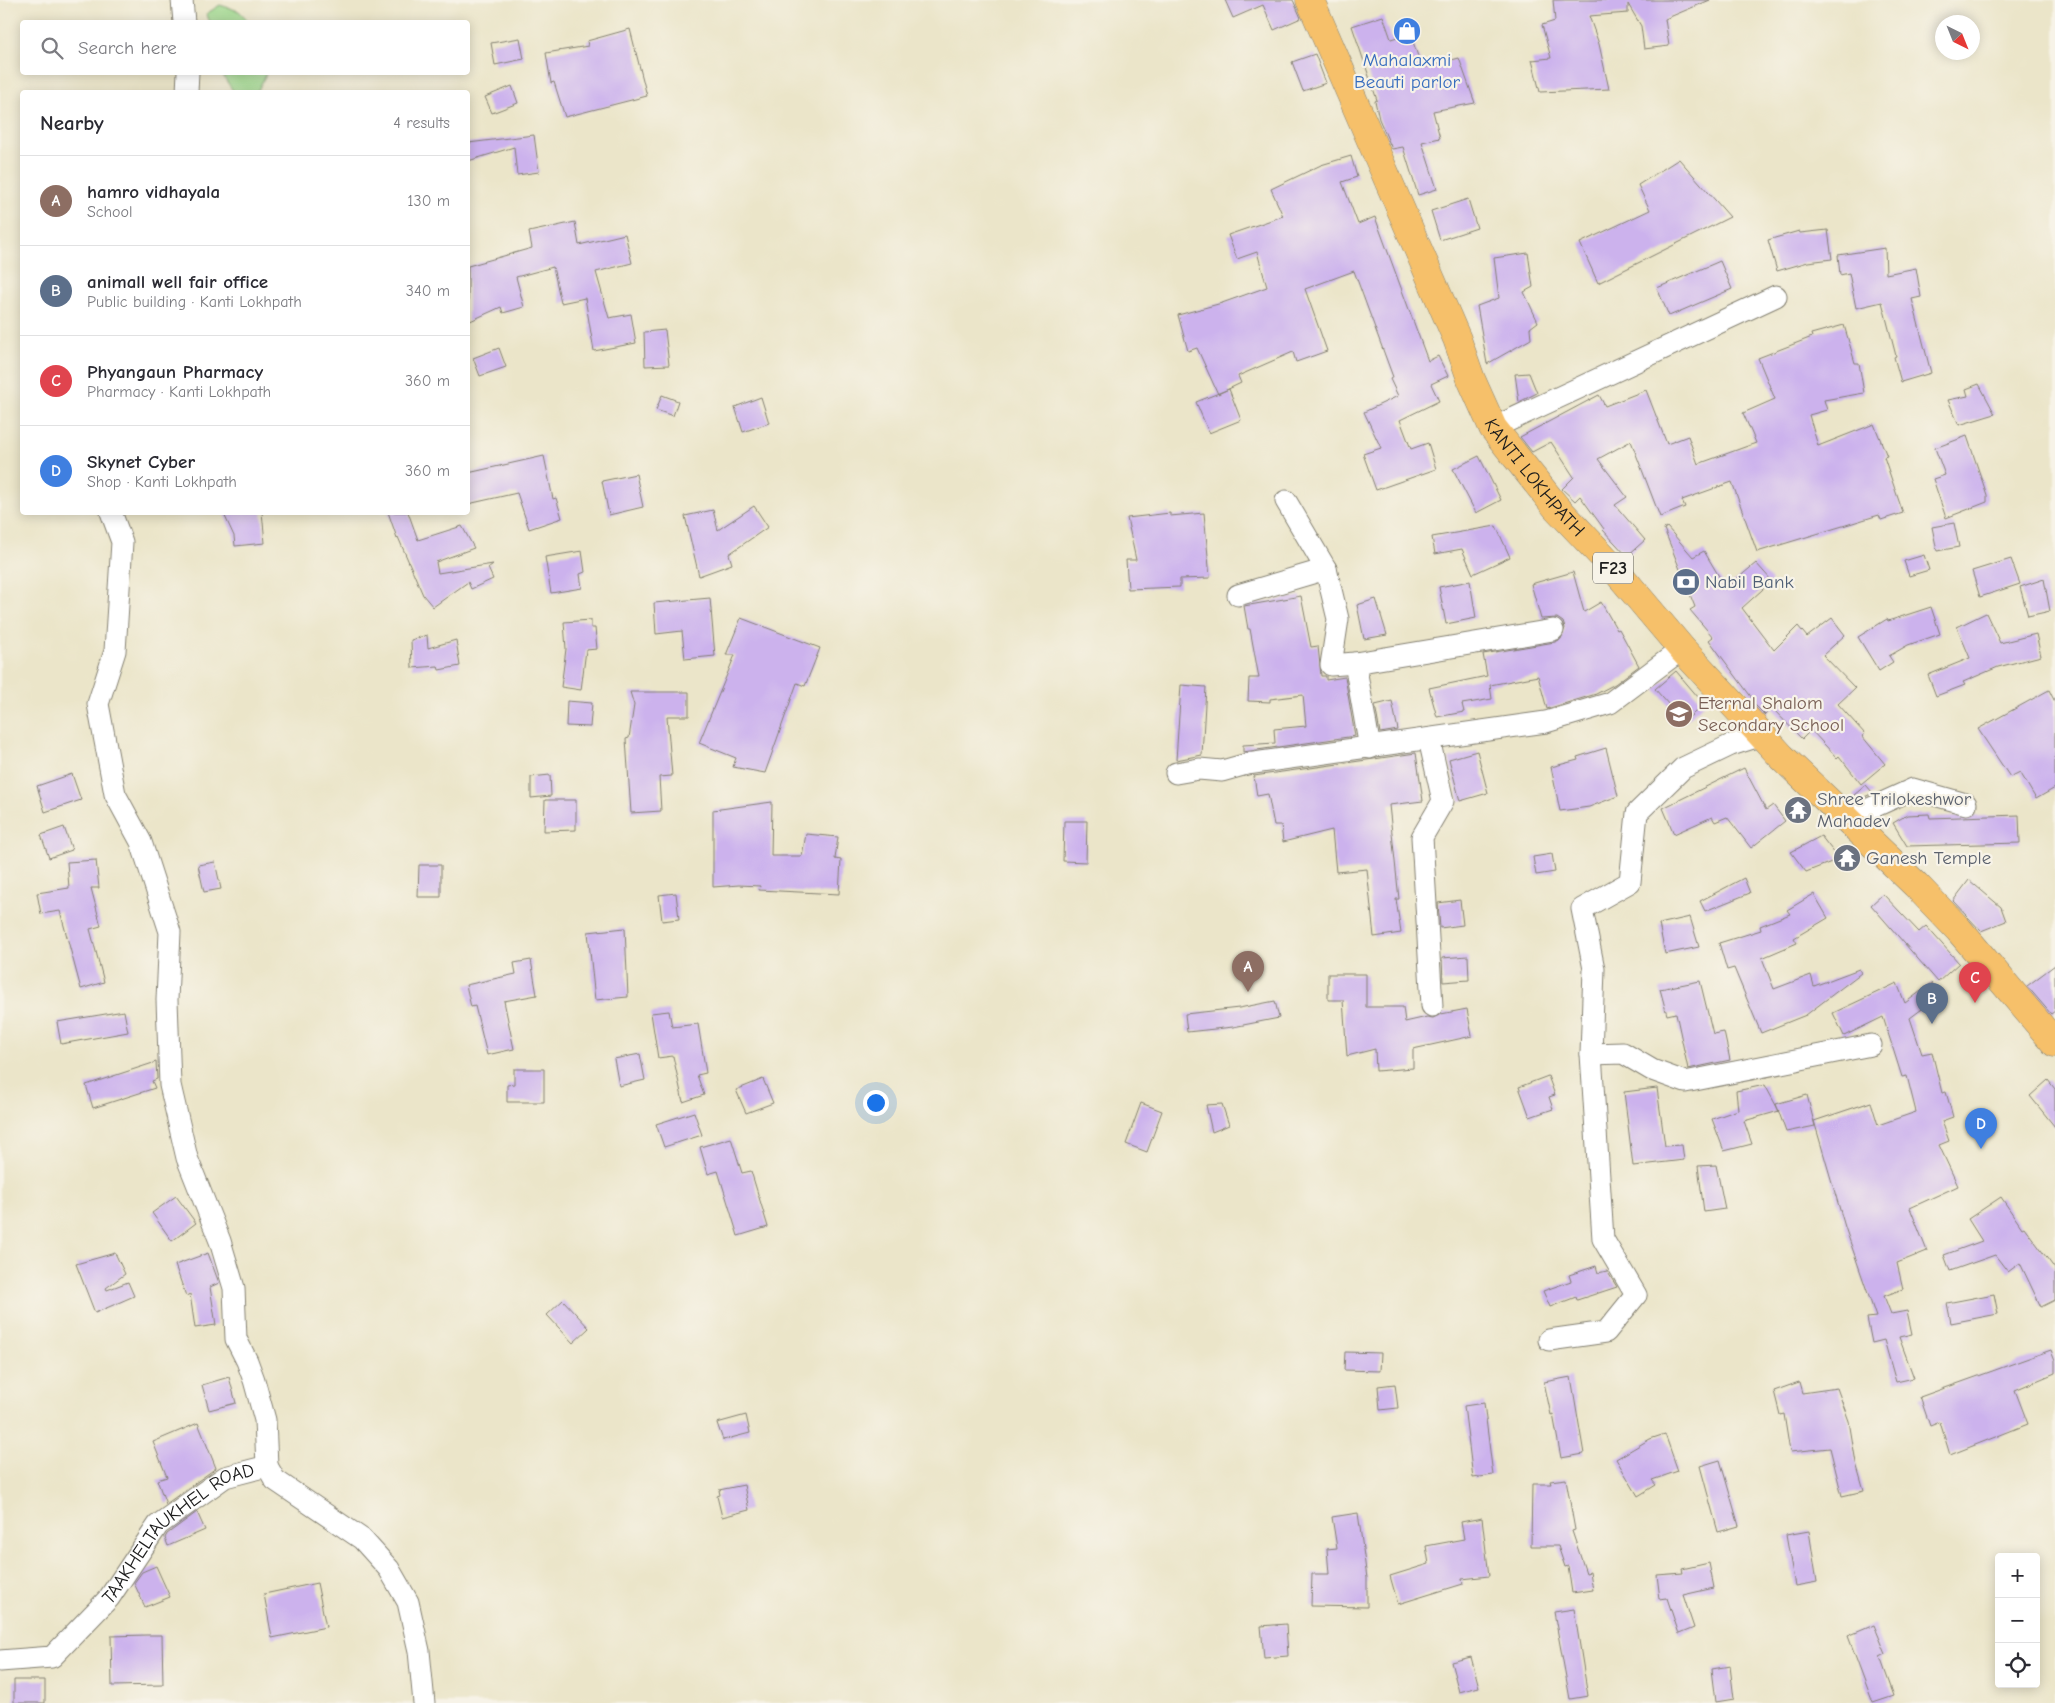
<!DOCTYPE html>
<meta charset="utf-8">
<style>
:root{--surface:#fff;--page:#f2f2f3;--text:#2b2b33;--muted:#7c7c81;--line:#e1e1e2;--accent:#db2777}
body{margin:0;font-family:"Comic Neue",sans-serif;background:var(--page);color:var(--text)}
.controls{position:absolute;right:15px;bottom:15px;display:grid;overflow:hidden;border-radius:5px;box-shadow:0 2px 12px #0003}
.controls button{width:45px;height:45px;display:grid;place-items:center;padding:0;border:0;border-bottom:1px solid var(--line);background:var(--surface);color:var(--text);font:25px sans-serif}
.compass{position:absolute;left:1935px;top:15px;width:45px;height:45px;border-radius:50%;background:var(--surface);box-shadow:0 2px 12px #0003;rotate:137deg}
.you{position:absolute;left:875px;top:1102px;width:18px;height:18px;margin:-12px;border:4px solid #fff;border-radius:50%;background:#1a73e8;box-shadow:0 0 0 8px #1a73e833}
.badge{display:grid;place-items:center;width:32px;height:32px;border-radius:50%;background:var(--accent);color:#fff;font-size:16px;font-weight:700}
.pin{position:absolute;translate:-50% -41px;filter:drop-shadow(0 1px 2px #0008)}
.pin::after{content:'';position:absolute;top:26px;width:18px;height:15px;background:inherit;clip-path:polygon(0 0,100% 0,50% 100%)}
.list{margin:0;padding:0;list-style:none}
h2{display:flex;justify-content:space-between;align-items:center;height:65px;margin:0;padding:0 20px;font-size:21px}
h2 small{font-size:16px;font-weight:400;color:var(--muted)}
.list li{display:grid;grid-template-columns:32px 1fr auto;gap:15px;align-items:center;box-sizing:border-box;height:90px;padding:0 20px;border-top:1px solid var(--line)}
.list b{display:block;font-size:19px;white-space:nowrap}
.list p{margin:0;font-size:16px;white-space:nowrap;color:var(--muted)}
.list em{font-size:16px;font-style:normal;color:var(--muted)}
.icon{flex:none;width:28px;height:28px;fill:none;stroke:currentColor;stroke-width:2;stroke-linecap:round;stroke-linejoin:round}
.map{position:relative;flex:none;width:2055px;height:1703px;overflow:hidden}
.search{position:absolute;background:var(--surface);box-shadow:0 2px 12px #0003;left:20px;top:20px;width:450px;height:55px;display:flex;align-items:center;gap:12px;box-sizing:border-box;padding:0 18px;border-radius:5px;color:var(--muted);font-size:19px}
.panel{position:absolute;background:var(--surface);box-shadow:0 2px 12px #0003;left:20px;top:90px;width:450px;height:425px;border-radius:5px}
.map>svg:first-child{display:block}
.green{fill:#9bd68a;stroke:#5c7953}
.building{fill:#ccb2ed}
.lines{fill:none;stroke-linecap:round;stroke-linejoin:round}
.street-casing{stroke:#848072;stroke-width:23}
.primary-casing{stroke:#848072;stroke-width:29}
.street{stroke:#fff;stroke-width:21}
.primary{stroke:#f6c06b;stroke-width:28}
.labels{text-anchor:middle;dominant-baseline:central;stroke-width:4.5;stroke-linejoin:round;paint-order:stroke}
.shield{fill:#f7f3e8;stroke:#5e5c59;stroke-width:1}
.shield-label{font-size:18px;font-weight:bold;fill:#1c1c1c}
.shop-label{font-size:19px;fill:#366cbe;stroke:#f7f3e8}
.street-label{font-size:19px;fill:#1c1c1c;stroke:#f7f3e8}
.service-label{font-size:19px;fill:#4e5e75;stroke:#f7f3e8;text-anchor:start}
.education-label{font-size:19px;fill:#785e54;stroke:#f7f3e8;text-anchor:start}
.worship-label{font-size:19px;fill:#5b616d;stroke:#f7f3e8;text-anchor:start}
</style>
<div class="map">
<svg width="2055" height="1703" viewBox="0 0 2055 1703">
<rect width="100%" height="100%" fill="#f7f3e8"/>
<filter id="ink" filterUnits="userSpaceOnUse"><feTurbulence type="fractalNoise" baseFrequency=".02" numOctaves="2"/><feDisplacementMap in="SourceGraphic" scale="10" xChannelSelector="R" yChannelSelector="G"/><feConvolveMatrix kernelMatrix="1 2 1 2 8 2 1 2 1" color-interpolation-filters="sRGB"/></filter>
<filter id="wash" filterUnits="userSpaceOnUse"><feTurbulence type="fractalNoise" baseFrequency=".0096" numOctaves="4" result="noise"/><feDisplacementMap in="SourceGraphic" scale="20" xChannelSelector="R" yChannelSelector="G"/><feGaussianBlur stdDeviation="1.12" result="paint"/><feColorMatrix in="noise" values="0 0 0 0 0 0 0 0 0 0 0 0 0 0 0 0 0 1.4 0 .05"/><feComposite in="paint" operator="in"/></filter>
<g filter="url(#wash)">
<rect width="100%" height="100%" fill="#ebe5c9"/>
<path class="green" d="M220,5L239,11L250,22H210L206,14Z
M261,72L266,74L257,92H234L221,73Z"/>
<g id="blocks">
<path class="building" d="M1225,0H1293L1301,18L1274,30L1263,5L1233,18Z
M1553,0H1710L1665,19L1669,46L1644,49L1641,26L1628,4V13L1589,16L1599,44L1609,89L1540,92L1532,60L1551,58L1542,25L1555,21Z
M1383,16L1391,39L1410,33L1422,68L1459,58L1475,103L1433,111L1440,138L1422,142L1437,189L1418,195L1403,147L1392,149L1379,119L1375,101L1377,100L1352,26Z
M630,29L647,96L565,117L554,82L551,83L546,53L588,46L587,41Z
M520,38L524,59L495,65L491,43Z
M1315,54L1326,83L1303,91L1292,62Z
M512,86L518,103L492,113L485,97Z
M534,135L539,172L517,175L514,147L468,161V143Z
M1351,156L1357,177L1342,182L1358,224L1375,217L1428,361L1438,356L1448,376L1431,384L1439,401L1400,420L1411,449L1428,443L1436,469L1376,490L1363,454L1381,448L1364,412L1398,396L1390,379L1393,377L1354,271L1305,289L1327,351L1296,362L1293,352L1238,376L1241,383L1218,394L1197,348L1188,351L1178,315L1222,303L1267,287L1257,252L1237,259L1228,235L1283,216L1271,189L1321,165Z
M1679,159L1730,217L1598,283L1580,243L1650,210L1638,185Z
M1468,199L1477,228L1440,240L1431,211Z
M575,222L579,245L625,234L632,263L596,272L609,318L631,314L636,343L594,351L585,298L561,303L553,267L516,277L524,307L503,313L501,307L468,322V266L532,248L529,232Z
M1828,230L1832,259L1808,262L1777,271L1768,240L1799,231L1800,233Z
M1885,248L1886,274L1916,268L1921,297L1912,299L1931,373L1901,382L1894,357L1896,356L1882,302L1856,308L1849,273L1840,275L1838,255Z
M1528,253L1533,287L1524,292L1538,322L1530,328L1531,339L1487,364L1477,306L1499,298L1494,258Z
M1720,261L1732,289L1669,316L1657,288Z
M1844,325L1855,363H1859L1864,393L1824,400L1827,410L1809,415L1818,446L1874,424L1887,456L1884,457L1903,513L1881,520L1879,515L1757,552L1732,482L1682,500L1685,507L1660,517L1631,441L1598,459L1627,497L1615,505L1645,540L1627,556L1603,530L1604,529L1580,496L1575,501L1562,489L1574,477L1551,442L1532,452L1520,437L1599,395L1605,406L1646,390L1667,444L1688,436L1698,464L1756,443L1743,413L1775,399L1758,358L1812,337L1811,334Z
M665,330L669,365L645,366L644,332Z
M499,348L506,367L480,376L473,358Z
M1529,373L1537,393L1519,402L1515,374Z
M1979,384L1995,414L1959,425L1948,400L1968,396L1966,389Z
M1229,389L1241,420L1209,433L1196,402Z
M662,395L678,401L673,416L656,410Z
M761,397L769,423L743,432L735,407Z
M1967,436L1987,495V502L1946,518L1933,479L1945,475L1935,448Z
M544,456L553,499L556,498L562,518L529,529L517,493L468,504V473Z
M1479,456L1501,500L1476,513L1453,469Z
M636,474L643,507L609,515L602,481Z
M754,506L768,527L729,554L732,564L699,576L685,516L713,510L718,530Z
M223,512H262L265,543L235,546L234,536Z
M388,512H408L418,540L462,526L474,548L436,562L438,573L493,564L488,568L493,579L471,589L468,582L433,607L423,595L398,537L397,538Z
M1170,513V516L1204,513L1210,578L1180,579V587L1128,589L1126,560H1136L1127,518Z
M1954,523L1959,547L1937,551L1932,527Z
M1496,526L1510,557L1473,574L1462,549L1435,554L1432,537Z
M1667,527L1693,557L1704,551L1726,588L1756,563L1772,581L1742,608L1774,650L1798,626L1807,637L1832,618L1845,635L1823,655L1855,688L1838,704L1865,734L1862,736L1885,764L1861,784L1839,756L1837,758L1811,730L1802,739L1772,708L1765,715L1753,703L1755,702L1709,640L1713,637L1690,610L1695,607L1664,529Z
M582,551L585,572L580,574L582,588L551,593L545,557Z
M1924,555L1929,570L1909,576L1904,561Z
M2011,559L2020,584L1980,597L1972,571Z
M1573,572L1584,612L1601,602L1617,630L1619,629L1639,666L1615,684L1596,694L1547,709L1538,676L1490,685L1492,699L1462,704L1464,712L1437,717L1429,688L1487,676L1483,654L1555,642L1561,639L1565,628L1563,622L1557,618L1541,619L1531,584Z
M2044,579L2050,611L2028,616L2020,587Z
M1470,581L1476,618L1446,624L1439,587Z
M1301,596L1311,647L1318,646L1321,676H1326V680L1345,677L1355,736L1243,752V745L1275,743L1274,729L1306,726L1303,695L1270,699V702L1248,701L1249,678H1259L1250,629H1248L1244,606Z
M710,598L715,656L685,659L682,631L656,634L654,603Z
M1376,599L1387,635L1364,639L1357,605Z
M1931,607L1940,634L1908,645L1889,656L1893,662L1879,671L1858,637L1887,619L1888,621Z
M1986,613L2000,643L2036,634L2041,656L1998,667L1963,682L1965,685L1936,696L1928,675L1970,658L1957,627Z
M741,618L820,648L805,686L797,683L765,773L733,767L736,758L699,743L735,655H726Z
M591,620V628H595L597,649L586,650L581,690L561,687L566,649L564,622Z
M427,635L428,648L456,640L460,666L439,670L438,666L412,668L411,640Z
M1676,671L1704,704L1684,722L1655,689Z
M1181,685L1206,687L1202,755L1176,760Z
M2049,690L2055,702V788L2036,799L2020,772L2010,777L1978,729Z
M630,692H689V716H667L672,776L659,777L661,811L631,813L626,739L629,738L634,705Z
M567,701L592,703L590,727L566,726Z
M1392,701L1398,730L1380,733L1375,705Z
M1606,748L1618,796L1589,807L1560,811L1551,767L1578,760L1577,757Z
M1477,751L1488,793L1460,801L1449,759Z
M1416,753L1423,801L1389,805L1399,899H1396L1401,933L1374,937L1367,869L1336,872L1332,830L1283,842L1281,825H1274L1268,794L1257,796L1254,776Z
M1744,768L1766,810L1773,805L1785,821L1751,848L1727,817L1715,822L1712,817L1674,834L1663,808Z
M72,774L81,800L45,812L37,786Z
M550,775L551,796L531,798V777Z
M1866,785L1873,793L1858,800L1854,795Z
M545,800H576V830L544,831Z
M772,802L771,856H802L806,834L838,837L835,859L841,860L839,894L759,890L760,886L739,885L713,887V810Z
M1929,814L1930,818L2019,815L2020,843L1907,846L1893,823L1907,815Z
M1064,821H1087L1086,862L1063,861Z
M64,827L72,850L49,858L41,835Z
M1821,836L1839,859L1806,872L1791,852Z
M1552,854L1555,872L1536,875L1533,857Z
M96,860L99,888H91L101,926L90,929L104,982L81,989L60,911L41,914L37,893L69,888L67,862Z
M215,862L221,889L204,892L198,865Z
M419,865H441V897H418Z
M1744,878L1750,893L1705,911L1700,901Z
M1969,880L2001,907L2006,921L1981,931L1953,901Z
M676,893L679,919L662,921L659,895Z
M1814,894L1828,918L1794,938L1797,943L1762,958L1774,989L1811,975L1814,986L1859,969L1861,973L1806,1015L1761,1033L1734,968L1727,970L1719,943L1761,930L1760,926L1790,914L1787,910Z
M1883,894L1919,932L1926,926L1959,963L1938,982L1871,905Z
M1460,900L1463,925L1440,928L1438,903Z
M1690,917L1699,947L1665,954L1659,924Z
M625,928L628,997L595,1000L588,932Z
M1468,956L1469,980L1443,982L1442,958Z
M531,960L537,995L504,1001L514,1049L487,1055L475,1006L471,1007L466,985L516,974L514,963Z
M2055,965V1011L2051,1014L2027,986Z
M1328,974H1366V1007H1403L1405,1022L1427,1017L1433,1018L1441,1014L1467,1009L1472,1036L1413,1049V1068L1376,1071L1375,1049L1347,1056L1343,1000H1328Z
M1700,981L1713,1034L1724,1032L1730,1060L1688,1069L1676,1013L1667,1015L1660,989Z
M1897,983L1905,1003L1932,983L1941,995L1910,1018L1922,1054L1932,1052L1942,1093L1946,1092L1953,1117L1942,1121L1949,1141L1939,1145L1958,1186L1910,1208L1927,1251L1897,1263L1903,1289L1884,1296L1891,1314L1907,1311L1912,1334L1899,1337L1914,1378L1896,1382L1884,1340L1872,1343L1867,1318L1876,1317L1845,1227L1814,1121L1871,1102L1878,1125L1916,1112L1907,1076L1902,1077L1883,1017L1844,1036L1833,1013Z
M1275,1001L1279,1018L1233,1027L1187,1032L1185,1014L1239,1008Z
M124,1011L128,1032L61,1044L57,1022Z
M669,1011L672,1027L698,1024L706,1073L697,1075L704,1095L683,1102L673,1056L658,1058L651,1013Z
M640,1054L645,1080L619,1086L614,1059Z
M156,1062L157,1079L152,1081L155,1088L93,1108L86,1085Z
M514,1069H544V1102H507V1085L514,1084Z
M1548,1076L1555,1095L1549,1097L1553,1109L1530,1117L1519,1087Z
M763,1079L773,1103L746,1113L736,1090Z
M2048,1080L2055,1089V1127L2030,1096Z
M1765,1085L1779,1111L1744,1121L1752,1144L1724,1151L1712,1119L1738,1110L1736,1091Z
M1657,1088L1665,1146L1682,1145L1684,1160L1633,1166L1624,1092Z
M1807,1095L1815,1126L1786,1132L1776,1104Z
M1141,1103L1162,1111L1147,1152L1126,1144Z
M1222,1104L1229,1125L1212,1132L1206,1105Z
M694,1112L702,1135L664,1147L656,1124Z
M731,1138L742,1173L751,1171L768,1227L738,1236L718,1171L708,1174L700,1147Z
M1716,1165L1725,1209L1704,1212L1698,1166Z
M176,1196L196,1223L172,1241L152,1213Z
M2001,1197L2022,1228L2024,1227L2055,1269V1300L2041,1307L2020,1263L2008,1272L1995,1255L1950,1271L1944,1255L1982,1241L1968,1219Z
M115,1253L125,1274L106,1288L107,1290L128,1282L134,1296L95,1313L76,1264Z
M208,1253L219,1283L210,1287L216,1325L195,1328L190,1294L186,1296L175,1265Z
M1596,1266L1598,1273L1607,1271L1617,1287L1577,1300L1576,1297L1550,1307L1543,1291L1571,1281L1569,1275Z
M1994,1294L1998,1314L1951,1323L1947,1303Z
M563,1300L589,1328L573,1343L547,1315Z
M2051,1350L2055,1360V1373L2015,1390L2028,1424L1950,1455L1940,1422L1930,1426L1920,1397Z
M1345,1352L1381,1353L1380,1371L1344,1370Z
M229,1377L236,1403L209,1410L202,1385Z
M1571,1377L1584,1454L1561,1458L1553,1414L1551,1415L1544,1382Z
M1799,1382L1802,1393L1837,1388L1849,1421L1856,1463L1864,1491L1842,1496L1830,1448L1790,1452L1784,1414L1780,1415L1774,1391Z
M1395,1384L1398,1408L1380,1410L1378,1386Z
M1484,1403L1493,1475L1473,1478L1464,1406Z
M746,1415L750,1433L723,1440L717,1423Z
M198,1423L216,1468L166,1504L157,1480L167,1477L153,1442Z
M1665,1434L1678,1471L1652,1480L1656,1485L1638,1496L1616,1459L1650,1439Z
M1720,1460L1739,1526L1718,1532L1700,1466Z
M1566,1479L1575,1530L1572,1531L1586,1573L1590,1572L1593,1590L1572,1593L1568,1566L1565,1567L1558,1546H1531L1532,1484H1551L1550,1481Z
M744,1485L749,1510L722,1517L717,1496L720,1495L719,1490Z
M197,1512L205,1530L168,1546L165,1538L167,1534Z
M1358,1513L1367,1578V1607L1311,1606L1312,1574H1329L1327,1549L1337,1548L1332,1517Z
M1482,1518L1489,1576L1462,1579L1463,1584L1398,1604L1390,1576L1429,1564L1426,1546L1464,1539L1461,1522Z
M1809,1531L1817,1582L1795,1586L1786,1535Z
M1709,1563L1714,1588L1683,1595L1694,1628L1679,1634L1667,1598L1660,1599L1657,1575L1683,1573L1682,1569Z
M156,1566L170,1597L145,1607L134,1583L142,1572Z
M317,1583L326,1627L272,1638L264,1594Z
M1574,1609L1588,1696L1570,1699L1554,1612Z
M1286,1624L1288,1656L1264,1658L1261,1626Z
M1874,1625L1886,1654L1880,1657L1894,1696L1873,1703L1848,1636Z
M146,1635H162L163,1685L112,1686L111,1636Z
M1471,1657L1479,1687L1459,1692L1451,1662Z
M1730,1666L1734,1699L1716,1702L1712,1669Z
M14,1680H45V1703H14Z"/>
</g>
</g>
<g filter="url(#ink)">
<use href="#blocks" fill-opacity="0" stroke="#848072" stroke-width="1"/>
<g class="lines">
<defs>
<g id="street">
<path d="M182,0L184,22"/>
<path d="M187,92L188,72"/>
<path d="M1493,428L1776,296"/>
<path d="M1286,501L1326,569L1338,619L1331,665L1355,663L1553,630"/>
<path d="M1238,595L1326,569"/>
<path d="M1355,663L1370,748"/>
<path d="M1429,739L1443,801L1422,837L1432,1006"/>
<path d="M1176,773L1199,769L1222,771L1247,764L1546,722L1610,703L1682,649"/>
<path d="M1847,819L1913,789L1966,804"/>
<path d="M1591,1054L1623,1053L1652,1070L1685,1082L1871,1045"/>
<path d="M1549,1340L1606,1332L1636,1295L1603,1239L1591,1054L1594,969L1582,909L1630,882L1637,813L1683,768L1731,745L1762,735"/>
<path d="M267,1466L275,1480L362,1539L389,1569L408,1602L419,1651L424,1703"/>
<path id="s1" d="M0,1661L52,1657L109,1598L158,1525L225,1477L267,1466L265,1420L254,1380L247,1361L236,1339L234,1288L220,1241L187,1158L170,1085L167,1000L170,932L141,842L115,794L98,704L115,651L122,542L111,512"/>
</g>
<g id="primary">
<path id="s2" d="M1310,0L1457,339L1471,379L1493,428L1556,507L1612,566L1682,649L1782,757L1916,885L1959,930L2055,1043"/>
</g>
</defs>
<use href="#street" class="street-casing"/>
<use href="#primary" class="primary-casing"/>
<use href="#street" class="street"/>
<use href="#primary" class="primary"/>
</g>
</g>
<defs>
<symbol id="shop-disc" viewBox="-11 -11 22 22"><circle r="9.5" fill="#3f7fe0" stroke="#f7f3e8"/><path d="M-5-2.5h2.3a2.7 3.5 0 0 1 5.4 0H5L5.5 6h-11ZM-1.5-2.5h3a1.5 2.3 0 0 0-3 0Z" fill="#fff"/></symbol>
<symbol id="bank-disc" viewBox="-11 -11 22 22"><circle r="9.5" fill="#5c6f8a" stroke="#f7f3e8"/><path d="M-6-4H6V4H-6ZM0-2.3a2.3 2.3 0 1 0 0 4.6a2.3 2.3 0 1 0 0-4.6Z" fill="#fff"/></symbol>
<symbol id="school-disc" viewBox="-11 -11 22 22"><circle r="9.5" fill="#8d6e63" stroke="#f7f3e8"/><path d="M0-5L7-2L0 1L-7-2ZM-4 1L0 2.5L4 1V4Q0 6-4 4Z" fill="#fff"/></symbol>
<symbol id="temple-disc" viewBox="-11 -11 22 22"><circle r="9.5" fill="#6b7280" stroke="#f7f3e8"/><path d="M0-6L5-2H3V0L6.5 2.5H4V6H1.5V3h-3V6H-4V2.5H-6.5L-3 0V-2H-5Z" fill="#fff"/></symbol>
</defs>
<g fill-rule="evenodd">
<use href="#shop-disc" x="1391" y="15" width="32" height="32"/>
<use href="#bank-disc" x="1670" y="566" width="32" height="32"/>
<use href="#school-disc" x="1663" y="698" width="32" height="32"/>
<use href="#temple-disc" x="1782" y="794" width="32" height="32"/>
<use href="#temple-disc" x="1831" y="842" width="32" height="32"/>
</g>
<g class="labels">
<rect class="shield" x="1593" y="552.5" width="40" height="31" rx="4"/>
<g class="shield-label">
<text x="1613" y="568">F23</text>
</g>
<g class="shop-label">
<text x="1407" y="60">Mahalaxmi<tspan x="1407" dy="22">Beauti parlor</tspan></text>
</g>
<g class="street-label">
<text stroke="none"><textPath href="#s2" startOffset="530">KANTI LOKHPATH</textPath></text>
<text stroke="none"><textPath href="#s1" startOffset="232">TAAKHELTAUKHEL ROAD</textPath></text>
</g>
<g class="service-label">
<text x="1705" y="582">Nabil Bank</text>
</g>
<g class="education-label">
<text x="1698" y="703">Eternal Shalom<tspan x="1698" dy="22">Secondary School</tspan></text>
</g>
<g class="worship-label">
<text x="1817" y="799">Shree Trilokeshwor<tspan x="1817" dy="22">Mahadev</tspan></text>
<text x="1866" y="858">Ganesh Temple</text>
</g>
</g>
</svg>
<div class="controls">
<button>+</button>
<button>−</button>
<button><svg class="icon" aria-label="locate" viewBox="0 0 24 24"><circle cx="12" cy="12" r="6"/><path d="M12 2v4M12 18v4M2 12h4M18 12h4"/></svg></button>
</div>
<svg class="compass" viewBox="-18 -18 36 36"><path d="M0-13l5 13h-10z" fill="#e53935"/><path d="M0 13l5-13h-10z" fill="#7c7c81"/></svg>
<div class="you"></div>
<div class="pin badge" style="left:1248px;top:992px;background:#8d6e63">A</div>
<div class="pin badge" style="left:1932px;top:1024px;background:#5c6f8a">B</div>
<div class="pin badge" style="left:1975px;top:1003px;background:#e0444e">C</div>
<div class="pin badge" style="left:1981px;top:1149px;background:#3f7fe0">D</div>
<div class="search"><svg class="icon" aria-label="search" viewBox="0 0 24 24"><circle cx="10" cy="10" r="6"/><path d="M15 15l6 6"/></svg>Search here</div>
<section class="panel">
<h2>Nearby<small>4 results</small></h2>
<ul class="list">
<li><span class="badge" style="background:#8d6e63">A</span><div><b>hamro vidhayala</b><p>School</p></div><em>130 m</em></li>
<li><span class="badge" style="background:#5c6f8a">B</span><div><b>animall well fair office</b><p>Public building · Kanti Lokhpath</p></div><em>340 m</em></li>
<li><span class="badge" style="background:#e0444e">C</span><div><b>Phyangaun Pharmacy</b><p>Pharmacy · Kanti Lokhpath</p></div><em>360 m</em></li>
<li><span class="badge" style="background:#3f7fe0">D</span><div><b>Skynet Cyber</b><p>Shop · Kanti Lokhpath</p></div><em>360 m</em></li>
</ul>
</section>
</div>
